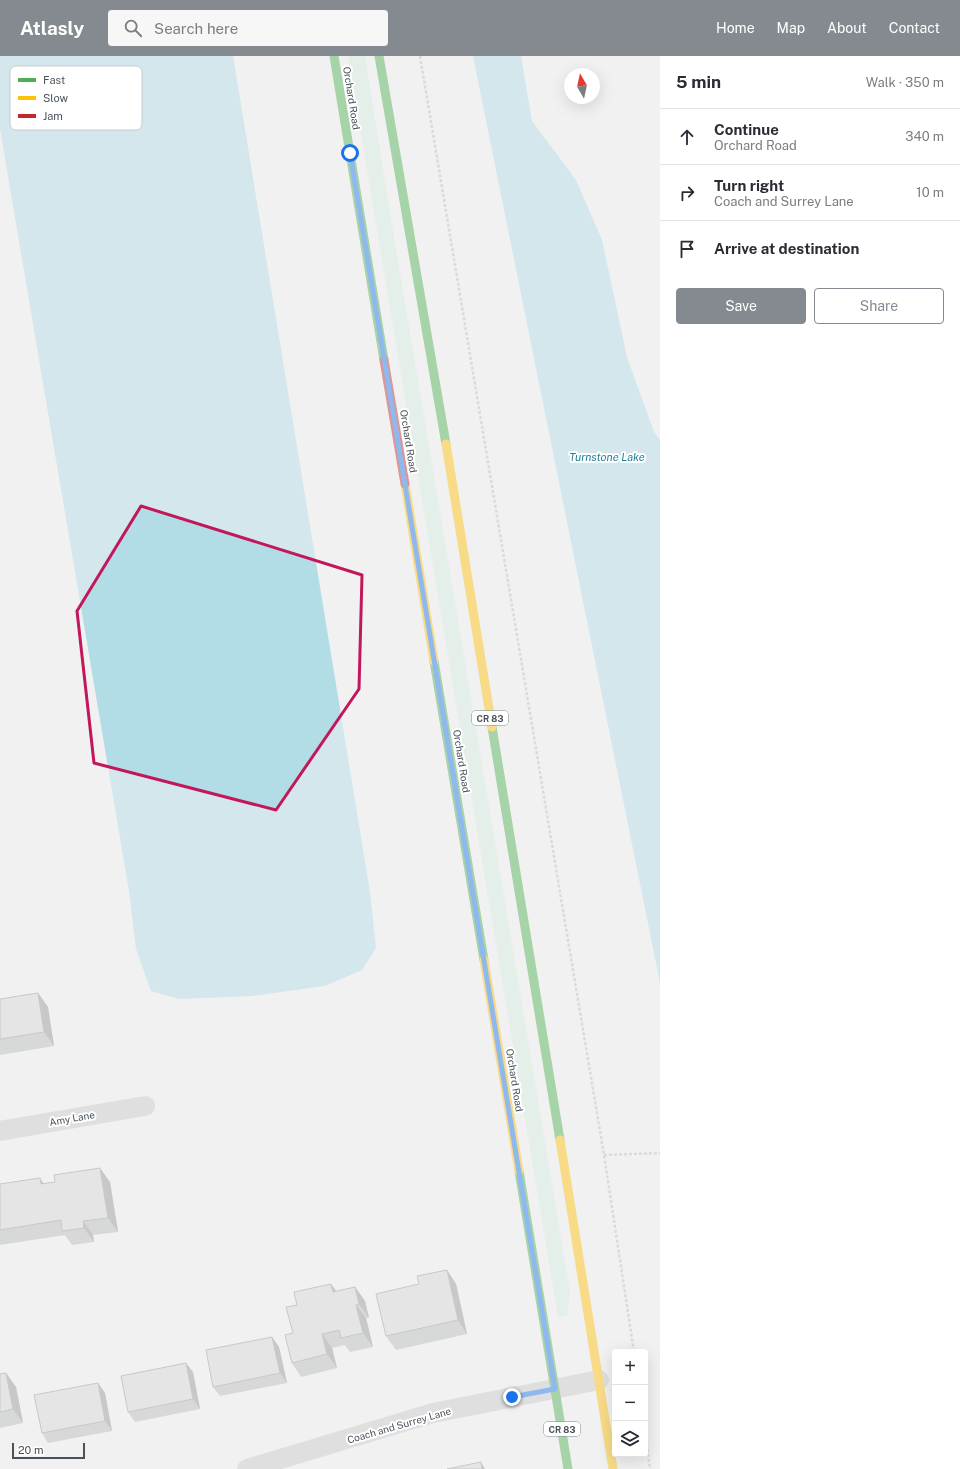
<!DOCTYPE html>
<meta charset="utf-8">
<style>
:root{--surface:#fff;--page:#f7f7f7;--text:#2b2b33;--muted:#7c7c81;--line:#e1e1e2;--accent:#848a90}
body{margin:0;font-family:"Public Sans",sans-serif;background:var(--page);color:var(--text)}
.controls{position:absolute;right:12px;bottom:12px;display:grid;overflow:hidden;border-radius:4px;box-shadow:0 4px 16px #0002}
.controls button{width:36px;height:36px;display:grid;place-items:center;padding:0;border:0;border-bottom:1px solid var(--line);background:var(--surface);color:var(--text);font:20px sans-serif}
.compass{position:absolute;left:564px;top:12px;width:36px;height:36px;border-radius:50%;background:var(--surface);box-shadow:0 4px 16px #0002;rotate:351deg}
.scale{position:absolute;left:12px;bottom:10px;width:73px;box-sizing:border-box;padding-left:4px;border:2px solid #4a535b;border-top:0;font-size:11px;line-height:14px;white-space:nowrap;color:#4a535b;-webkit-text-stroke:3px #fff;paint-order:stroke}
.stop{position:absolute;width:12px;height:12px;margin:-9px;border:3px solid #1a73e8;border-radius:50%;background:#fff}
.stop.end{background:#1a73e8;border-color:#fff;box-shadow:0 1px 4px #0008}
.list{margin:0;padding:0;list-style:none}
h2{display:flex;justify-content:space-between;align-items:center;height:52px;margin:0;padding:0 16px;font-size:17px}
h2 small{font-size:13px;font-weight:400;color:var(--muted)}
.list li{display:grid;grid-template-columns:26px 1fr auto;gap:12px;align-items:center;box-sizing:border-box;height:56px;padding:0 16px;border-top:1px solid var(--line)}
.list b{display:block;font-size:15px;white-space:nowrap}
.list p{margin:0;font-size:13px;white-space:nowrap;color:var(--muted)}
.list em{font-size:13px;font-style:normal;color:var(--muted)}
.actions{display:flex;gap:8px;padding:12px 16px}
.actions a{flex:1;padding:9px 0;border:1px solid var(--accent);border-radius:4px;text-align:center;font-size:14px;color:var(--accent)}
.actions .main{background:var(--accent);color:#fff}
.icon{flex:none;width:22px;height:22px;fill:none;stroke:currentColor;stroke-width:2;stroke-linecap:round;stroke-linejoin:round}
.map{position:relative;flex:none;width:660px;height:1413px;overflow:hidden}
header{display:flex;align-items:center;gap:24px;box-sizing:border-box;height:56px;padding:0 20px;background:var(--accent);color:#fff}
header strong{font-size:19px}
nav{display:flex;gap:22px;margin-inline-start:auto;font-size:14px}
.search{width:280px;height:36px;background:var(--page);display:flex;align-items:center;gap:10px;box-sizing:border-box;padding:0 14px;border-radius:4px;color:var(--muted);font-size:15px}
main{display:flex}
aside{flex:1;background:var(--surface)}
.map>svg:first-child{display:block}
.green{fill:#d8ede0}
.water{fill:#b2dce6}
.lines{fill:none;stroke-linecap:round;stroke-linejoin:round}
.path{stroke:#b9c2c0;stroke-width:2.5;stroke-dasharray:3 2;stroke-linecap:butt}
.street{stroke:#c9cbcc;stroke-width:20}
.fast{stroke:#4caf50;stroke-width:9}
.slow{stroke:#ffc107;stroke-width:9}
.jam{stroke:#c62828;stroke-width:9}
.wall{fill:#b9babb}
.shaded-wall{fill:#969799}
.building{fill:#d7d8da;stroke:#969799}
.route{stroke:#1a73e8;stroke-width:5}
.marked{fill:none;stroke:#c2185b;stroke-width:3;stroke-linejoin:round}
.labels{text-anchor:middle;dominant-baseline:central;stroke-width:4;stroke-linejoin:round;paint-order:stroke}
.shield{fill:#fff;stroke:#80878c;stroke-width:1}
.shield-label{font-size:9px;font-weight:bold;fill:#4a535b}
.street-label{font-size:10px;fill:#4a535b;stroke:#fff}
.water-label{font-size:11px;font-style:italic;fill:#1e819a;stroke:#fff}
.key{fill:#fff;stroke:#c9cbce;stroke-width:1}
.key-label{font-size:11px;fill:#4a535b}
</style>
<header>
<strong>Atlasly</strong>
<div class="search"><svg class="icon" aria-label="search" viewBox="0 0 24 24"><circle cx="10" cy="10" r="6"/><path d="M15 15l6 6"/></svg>Search here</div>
<nav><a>Home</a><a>Map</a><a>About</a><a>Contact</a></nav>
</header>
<main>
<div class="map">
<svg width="660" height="1413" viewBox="0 0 660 1413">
<rect width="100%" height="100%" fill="#f1f1f1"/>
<path class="green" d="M348,0H365L390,157L570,1236L567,1260L558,1261Z"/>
<path class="water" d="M0,0H233L370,836L376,892L362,914L325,930L252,940L179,943L151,935L136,893L129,835L0,73Z
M473,0H521L532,65L576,124L602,184L627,301L654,376L660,384V927Z"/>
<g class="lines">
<path class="path" d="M420,0L604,1099L634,1296
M604,1099L660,1097
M645,1373L650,1413"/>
<path class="street" d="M0,1075L145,1050
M247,1413L433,1357L599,1324"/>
<path class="fast" d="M334,0L384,304
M379,0L446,388
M434,605L484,904
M492,671L560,1084
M519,1115L568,1413"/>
<path class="slow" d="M446,388L492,671
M405,428L434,605
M484,904L519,1115
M560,1084L613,1413"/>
<path class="jam" d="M384,304L405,428"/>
</g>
<path class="wall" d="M38,937L48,951L54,990L0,999V943Z
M110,1126L118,1176L93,1179L94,1186L72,1189L65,1179L0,1189V1128H44Z
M447,1214L456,1228L467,1278L396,1294L386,1280L419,1228Z
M331,1228L336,1235L355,1231L365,1245L369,1262H366L373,1291L350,1296L345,1289L332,1292L337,1312L301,1321L292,1307L293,1277L297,1249Z
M272,1281L279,1291L287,1327L220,1340L213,1331Z
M193,1316L200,1353L135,1366L128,1356Z
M6,1317L16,1331L23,1367L0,1372V1318Z
M98,1327L105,1337L112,1375L48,1387L42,1377Z"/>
<path class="shaded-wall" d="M38,937L48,951L54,990L44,976Z
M100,1112L110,1126L118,1176L108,1162Z
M40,1122L49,1136L41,1128Z
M83,1165L93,1179L94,1186L84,1172Z
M447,1214L456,1228L467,1278L458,1264Z
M331,1228L341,1242L333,1236Z
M355,1231L365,1245L369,1262L359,1248Z
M356,1249L366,1262L373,1291L363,1277Z
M322,1278L332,1292L337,1312L327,1298Z
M272,1281L279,1291L287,1327L280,1317Z
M186,1307L193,1316L200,1353L193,1343Z
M6,1317L16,1331L23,1367L13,1353Z
M98,1327L105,1337L112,1375L105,1365Z
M481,1406L485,1413H482Z"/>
<path class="building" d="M38,937L44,976L0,983V943Z
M100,1112L108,1162L83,1165L84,1172L62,1175L61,1164L0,1174V1128L40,1122L41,1128L55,1126L54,1119Z
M447,1214L458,1264L386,1280L376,1238L419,1228L417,1220Z
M331,1228L333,1236L355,1231L359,1248L356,1249L363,1277L341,1282L339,1274L322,1278L327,1298L292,1307L285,1279L293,1277L286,1251L297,1249L294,1236Z
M272,1281L280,1317L213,1331L206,1294Z
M186,1307L193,1343L128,1356L121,1320Z
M6,1317L13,1353L0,1356V1318Z
M98,1327L105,1365L42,1377L34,1339Z
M481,1406L482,1413H447Z"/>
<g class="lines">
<path class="route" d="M350,97L555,1333L512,1341"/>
</g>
<path d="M0 0H660V1413H0ZM141,450L362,519L359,633L276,754L94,707L77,555Z" fill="#f1f1f1" fill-opacity=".55" fill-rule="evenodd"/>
<path class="marked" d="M141,450L362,519L359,633L276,754L94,707L77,555Z"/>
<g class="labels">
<g class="shield">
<rect x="472" y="655" width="36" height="14" rx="3"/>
<rect x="544" y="1366" width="36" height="14" rx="3"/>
</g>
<g class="shield-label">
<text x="490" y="662">CR 83</text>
<text x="562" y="1373">CR 83</text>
</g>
<g class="street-label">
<text transform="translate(352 42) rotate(81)">Orchard Road</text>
<text transform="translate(409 385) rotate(81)">Orchard Road</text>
<text transform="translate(462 705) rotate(81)">Orchard Road</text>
<text transform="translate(515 1024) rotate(81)">Orchard Road</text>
<text transform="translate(72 1062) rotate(-10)">Amy Lane</text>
<text transform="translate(399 1369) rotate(-16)">Coach and Surrey Lane</text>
</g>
<g class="water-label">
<text x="607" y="401">Turnstone Lake</text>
</g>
</g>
<rect x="10" y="10" width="132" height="64" rx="6" class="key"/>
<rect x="18" y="22" width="18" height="4" fill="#4caf50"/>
<rect x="18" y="40" width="18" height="4" fill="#ffc107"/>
<rect x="18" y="58" width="18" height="4" fill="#c62828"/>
<g class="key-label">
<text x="43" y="28">Fast</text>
<text x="43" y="46">Slow</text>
<text x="43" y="64">Jam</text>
</g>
</svg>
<div class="controls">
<button>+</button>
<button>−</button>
<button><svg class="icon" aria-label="layers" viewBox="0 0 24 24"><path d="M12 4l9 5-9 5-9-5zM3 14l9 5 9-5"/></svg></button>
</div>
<svg class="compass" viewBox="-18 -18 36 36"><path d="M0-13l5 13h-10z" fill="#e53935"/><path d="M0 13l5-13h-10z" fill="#7c7c81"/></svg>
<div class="scale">20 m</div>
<div class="stop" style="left:350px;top:97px"></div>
<div class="stop end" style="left:512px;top:1341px"></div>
</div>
<aside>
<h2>5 min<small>Walk · 350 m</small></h2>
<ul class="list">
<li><svg class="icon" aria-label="ahead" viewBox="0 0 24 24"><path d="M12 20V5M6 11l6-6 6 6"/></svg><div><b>Continue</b><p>Orchard Road</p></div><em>340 m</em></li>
<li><svg class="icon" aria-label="right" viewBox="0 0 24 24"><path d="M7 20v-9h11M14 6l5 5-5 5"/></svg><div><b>Turn right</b><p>Coach and Surrey Lane</p></div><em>10 m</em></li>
<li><svg class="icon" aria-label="arrive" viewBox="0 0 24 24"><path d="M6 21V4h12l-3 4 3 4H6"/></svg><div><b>Arrive at destination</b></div></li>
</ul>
<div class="actions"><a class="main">Save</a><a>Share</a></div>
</aside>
</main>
